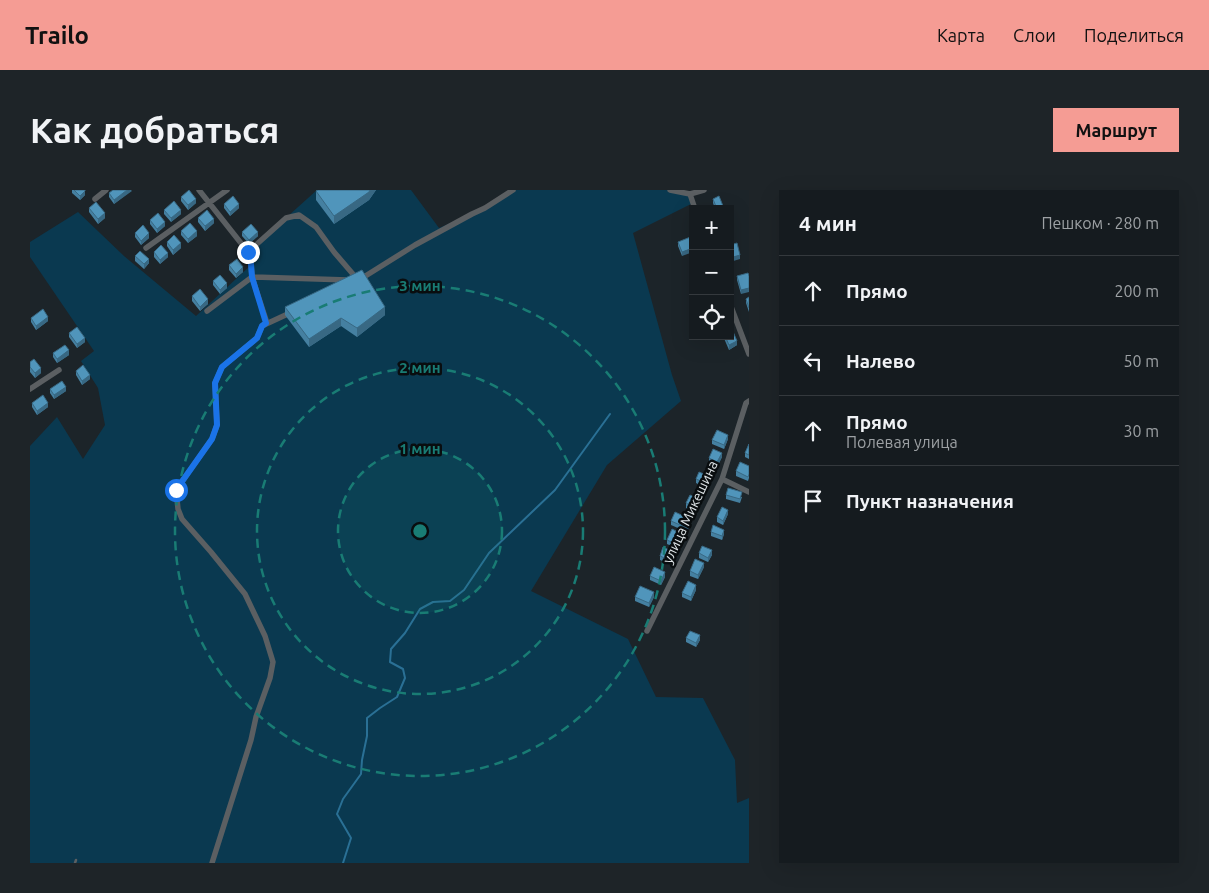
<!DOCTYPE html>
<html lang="ru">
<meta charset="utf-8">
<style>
:root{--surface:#151b1f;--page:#1e2428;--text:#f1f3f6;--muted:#9da1a4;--line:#34393d;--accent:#f59c94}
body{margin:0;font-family:Ubuntu,sans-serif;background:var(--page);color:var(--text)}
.controls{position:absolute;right:15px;top:15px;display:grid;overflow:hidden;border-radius:0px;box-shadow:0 5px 20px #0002}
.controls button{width:45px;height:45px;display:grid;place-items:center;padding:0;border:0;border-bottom:1px solid var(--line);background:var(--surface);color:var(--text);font:25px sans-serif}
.stop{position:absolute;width:15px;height:15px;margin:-11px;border:4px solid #1a73e8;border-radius:50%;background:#fff}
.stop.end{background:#1a73e8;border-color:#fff;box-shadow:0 1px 5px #0008}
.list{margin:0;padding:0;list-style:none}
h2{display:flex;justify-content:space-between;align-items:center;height:65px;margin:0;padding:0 20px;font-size:21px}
h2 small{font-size:16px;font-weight:400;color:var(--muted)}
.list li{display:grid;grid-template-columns:32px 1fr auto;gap:15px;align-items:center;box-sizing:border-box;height:70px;padding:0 20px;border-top:1px solid var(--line)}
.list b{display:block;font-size:19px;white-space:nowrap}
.list p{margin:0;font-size:16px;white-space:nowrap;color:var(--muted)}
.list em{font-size:16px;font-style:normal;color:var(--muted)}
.icon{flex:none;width:28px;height:28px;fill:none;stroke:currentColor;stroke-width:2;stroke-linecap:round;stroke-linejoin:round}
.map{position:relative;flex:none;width:719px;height:673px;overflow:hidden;border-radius:0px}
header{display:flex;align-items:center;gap:30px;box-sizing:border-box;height:70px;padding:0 25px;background:var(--accent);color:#111}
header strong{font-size:24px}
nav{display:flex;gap:28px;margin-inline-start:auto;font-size:18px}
.intro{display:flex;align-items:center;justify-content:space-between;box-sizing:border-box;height:120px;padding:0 30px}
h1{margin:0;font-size:35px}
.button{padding:12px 22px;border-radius:0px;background:var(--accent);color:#111;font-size:18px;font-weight:700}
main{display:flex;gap:30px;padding:0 30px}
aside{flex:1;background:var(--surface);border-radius:0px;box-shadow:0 5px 20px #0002}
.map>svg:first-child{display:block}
.green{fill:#0a3950}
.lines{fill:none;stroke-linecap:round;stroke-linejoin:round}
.stream{stroke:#2a7095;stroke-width:2}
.service{stroke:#5b5f62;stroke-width:2.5}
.minor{stroke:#5b5f62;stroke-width:5.5}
.wall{fill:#4580a1}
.shaded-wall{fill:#386883}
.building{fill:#5095bb;stroke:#386883}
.route{stroke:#1a73e8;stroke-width:6}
.ring{fill:none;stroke:#197c74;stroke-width:2.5;stroke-dasharray:9 6}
.labels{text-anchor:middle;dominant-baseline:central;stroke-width:5;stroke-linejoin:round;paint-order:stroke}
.street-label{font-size:14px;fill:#dfe5e8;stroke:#090d0f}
.centre{fill:#197c74;stroke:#090d0f;stroke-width:2.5}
.ring-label{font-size:15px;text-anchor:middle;font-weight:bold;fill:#197c74;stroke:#090d0f;stroke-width:5;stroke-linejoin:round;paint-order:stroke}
</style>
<header>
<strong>Trailo</strong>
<nav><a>Карта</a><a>Слои</a><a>Поделиться</a></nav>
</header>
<div class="intro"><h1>Как добраться</h1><a class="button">Маршрут</a></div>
<main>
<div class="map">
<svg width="719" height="673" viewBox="0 0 719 673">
<rect width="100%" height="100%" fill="#1c2429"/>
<path class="green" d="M287,0H381L409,38L455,18L483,0H640L660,4L663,13L603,43L642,185L651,211L577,275L501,401L598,449L626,507L673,508L705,570L707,613L719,608V673H0V256L27,227L53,269L75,235L68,198L51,171L64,161L0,67V52L48,22L94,66L166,126L221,75L218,62Z"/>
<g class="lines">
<path class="stream" d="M313,673L321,648L307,624L313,609L331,584L332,570L337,546V528L350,518L367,507L375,488L373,479L360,472L361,459L375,443L390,419L403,412L420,411L434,400L459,363L525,300L580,224"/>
<path class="service" d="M45,673L46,670"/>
<path class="minor" d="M169,0L218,62L221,74L222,87L177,121
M640,0L660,4L674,0
M660,4L665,19
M65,9L76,0
M116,58L197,0
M218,62L256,28L269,25L286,37L304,62L328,90
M329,90L385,55L442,24L455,18L483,0
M700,114L719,164
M234,135L262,122
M0,199L29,180
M692,289L719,302
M617,441L692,289L716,213L719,211
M182,673L221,550L226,527L240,488L243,472L235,446L215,404L181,362L152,329L148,319L146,300L182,249L187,235L185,193L192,177L227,148L232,136L237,133L222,87L318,90"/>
</g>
<path class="wall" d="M42,0H55V5L50,10L42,3Z
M102,0L84,14L79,7V3Z
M288,0H346L339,10L304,34L286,10V1Z
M151,7L166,13L158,20L151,11Z
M683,9L693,19H685L683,13Z
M194,14L209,18L200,26L194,18Z
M59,18L75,28L68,34L59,22Z
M134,20L151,24L141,32L134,24Z
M168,28L184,33L175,41L168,32Z
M120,30L135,36L127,43L120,34Z
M151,41L167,46L158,53L151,45Z
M212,42L228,46L219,54L212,46Z
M105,43L119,48L111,55L105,47Z
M663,46L652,66L648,56V52Z
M137,52L151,58L143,65L137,56Z
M124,62L138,67L130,74L124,67Z
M105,66L119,73L114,79L105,71Z
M199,75L213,82L206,88L199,80Z
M718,83L711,104L707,90V86Z
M183,91L197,98L190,104L183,95Z
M162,106L178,114L170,121L162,111Z
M719,107V122L716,113V109Z
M255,117L355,125L327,147L311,136L279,157L255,125Z
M1,128L18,131L6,140L1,132Z
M39,143L55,152L47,158L39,147Z
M693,146H700L707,155L699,160Z
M23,163L39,165L27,173L23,167Z
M0,172L11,183L5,188L0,182Z
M46,181L60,189L52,195L46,185Z
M20,199L36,201L24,209L20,203Z
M2,213L18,217L7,225L2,217Z
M698,249L694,259L682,254V250Z
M719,254V269L715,267V263Z
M692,267L687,277L679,273V268Z
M719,276V288L718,291L706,286V281Z
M666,289L681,292L678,299L666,293Z
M696,305L712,307L710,313L696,309Z
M656,313H669L665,322L656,318Z
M698,324L693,335L687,332V327Z
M641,331L660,334L657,342L641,335Z
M681,342L694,344L692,350L681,346Z
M650,347L646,358L637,354V350Z
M669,363L682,365L678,372L669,368Z
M630,366H643L639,374L630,370Z
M674,377L668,389L660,386V381Z
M620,386L635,387L631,395L620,390Z
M666,400L661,411L652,407V403Z
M605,407H624L619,417L605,411Z
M656,448L670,450L666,457L656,452Z"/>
<path class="shaded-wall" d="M97,0L102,1L84,14V10Z
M340,0H346L339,10L304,34V26Z
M55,1V5L50,10V6Z
M166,9V13L158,20V15Z
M209,14V18L200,26V22Z
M151,20V24L141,32V28Z
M75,23V28L68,34V29Z
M184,29V33L175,41V36Z
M135,32V36L127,43V39Z
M167,41V46L158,53V49Z
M228,42V46L219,54V50Z
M119,43V48L111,55V51Z
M151,53V58L143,65V60Z
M663,58V62L652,66V62Z
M138,63V67L130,74V70Z
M710,65V69L700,72V68Z
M119,69V73L114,79V74Z
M213,77V82L206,88V84Z
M197,93V98L190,104V100Z
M719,98V102L711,104V100Z
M178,109V114L170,121V117Z
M355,117V125L327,147V138Z
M18,127V131L6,140V136Z
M311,128V136L279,157V149Z
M55,148V152L47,158V154Z
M707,151V155L699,160V155Z
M39,160V165L27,173V169Z
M11,178V183L5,188V183Z
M60,185V189L52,195V191Z
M36,197V201L24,209V205Z
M18,213V217L7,225V221Z
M698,245V249L694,259V255Z
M692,263V267L687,277V272Z
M681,287V292L678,299V294Z
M669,309V313L665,322V318Z
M698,320V324L693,335V331Z
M660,329V334L657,342V338Z
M694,340V344L692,350V346Z
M650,343V347L646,358V354Z
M682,360V365L678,372V368Z
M643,362V366L639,374V370Z
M674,373V377L668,389V385Z
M635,382V387L631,395V391Z
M666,395V400L661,411V407Z
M624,402V407L619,417V413Z
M670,445V450L666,457V453Z"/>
<path class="building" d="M44,0H55V1L50,6Z
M83,0H97L84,10L79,3Z
M159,0L166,9L158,15L151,7Z
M288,0H340L339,2L304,26L286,1Z
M203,6L209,14L200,22L194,14Z
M689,6L693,16L687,19L683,9Z
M144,11L151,20L141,28L134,20Z
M66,12L75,23L68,29L59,18Z
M177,20L184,29L175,36L168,28Z
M128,23L135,32L127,39L120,30Z
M160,33L167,41L158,49L151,41Z
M221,34L228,42L219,50L212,42Z
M113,35L119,43L111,51L105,43Z
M144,45L151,53L143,60L137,52Z
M663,46V58L652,62L648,52Z
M707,53L710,65L700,68V55Z
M131,55L138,63L130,70L124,62Z
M110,61L119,69L114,74L105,66Z
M207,69L213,77L206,84L199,75Z
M332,80L355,117L327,138L311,128L279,149L255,117Z
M718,83L719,86V98L711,100L707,86Z
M190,85L197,93L190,100L183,91Z
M170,99L178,109L170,117L162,106Z
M719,107V118L716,109Z
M13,119L18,127L6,136L1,128Z
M47,137L55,148L47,154L39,143Z
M700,137H701L707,151L699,155L695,146H700Z
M35,155L39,160L27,169L23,163Z
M4,169L11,178L5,183L0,177V172Z
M53,175L60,185L52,191L46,181Z
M32,191L36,197L24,205L20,199Z
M13,205L18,213L7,221L2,213Z
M687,240L698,245L694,255L682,250Z
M719,254V265L715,263Z
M683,259L692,263L687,272L679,268Z
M710,272L719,276V284L718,287L706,281Z
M669,282L681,287L678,294L666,289Z
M698,298L712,302L710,309L696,305Z
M660,305L669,309L665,318L656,313Z
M692,317L698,320L693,331L687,327Z
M645,322L660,329L657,338L641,331Z
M683,335L694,340L692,346L681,342Z
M642,339L650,343L646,354L637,350Z
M672,356L682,360L678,368L669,363Z
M633,357L643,362L639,370L630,366Z
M665,369L674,373L668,385L660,381Z
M624,377L635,382L631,391L620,386Z
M658,391L666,395L661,407L652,403Z
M610,396L624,402L619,413L605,407Z
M660,441L670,445L666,453L656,448Z"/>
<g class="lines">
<path class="route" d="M146,300L182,249L187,235L185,193L192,177L227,148L232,136L236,133L222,87L221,74L218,62"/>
</g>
<circle cx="390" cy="341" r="82" fill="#197c74" fill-opacity=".12"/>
<g class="ring">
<circle cx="390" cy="341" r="82"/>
<circle cx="390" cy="341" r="163"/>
<circle cx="390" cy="341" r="245"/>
</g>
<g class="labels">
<g class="street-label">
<text transform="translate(660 322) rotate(-65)">улица Микешина</text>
</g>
</g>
<circle cx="390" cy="341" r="8" class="centre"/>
<g class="ring-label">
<text x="390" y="101">3 мин</text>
<text x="390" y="183">2 мин</text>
<text x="390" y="264">1 мин</text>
</g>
</svg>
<div class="controls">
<button>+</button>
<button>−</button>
<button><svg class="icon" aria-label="locate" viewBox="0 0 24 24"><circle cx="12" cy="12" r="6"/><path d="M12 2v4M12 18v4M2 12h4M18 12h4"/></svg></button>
</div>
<div class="stop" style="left:146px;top:300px"></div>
<div class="stop end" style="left:218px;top:62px"></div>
</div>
<aside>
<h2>4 мин<small>Пешком · 280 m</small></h2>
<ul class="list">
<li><svg class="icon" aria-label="ahead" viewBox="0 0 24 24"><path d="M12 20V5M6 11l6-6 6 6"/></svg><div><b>Прямо</b></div><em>200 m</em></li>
<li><svg class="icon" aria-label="left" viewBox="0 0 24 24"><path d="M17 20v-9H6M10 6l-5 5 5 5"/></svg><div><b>Налево</b></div><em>50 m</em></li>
<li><svg class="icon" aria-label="ahead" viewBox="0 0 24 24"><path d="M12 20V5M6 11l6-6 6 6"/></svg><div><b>Прямо</b><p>Полевая улица</p></div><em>30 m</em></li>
<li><svg class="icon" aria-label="arrive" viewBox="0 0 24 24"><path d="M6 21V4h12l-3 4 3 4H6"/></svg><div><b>Пункт назначения</b></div></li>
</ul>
</aside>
</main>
